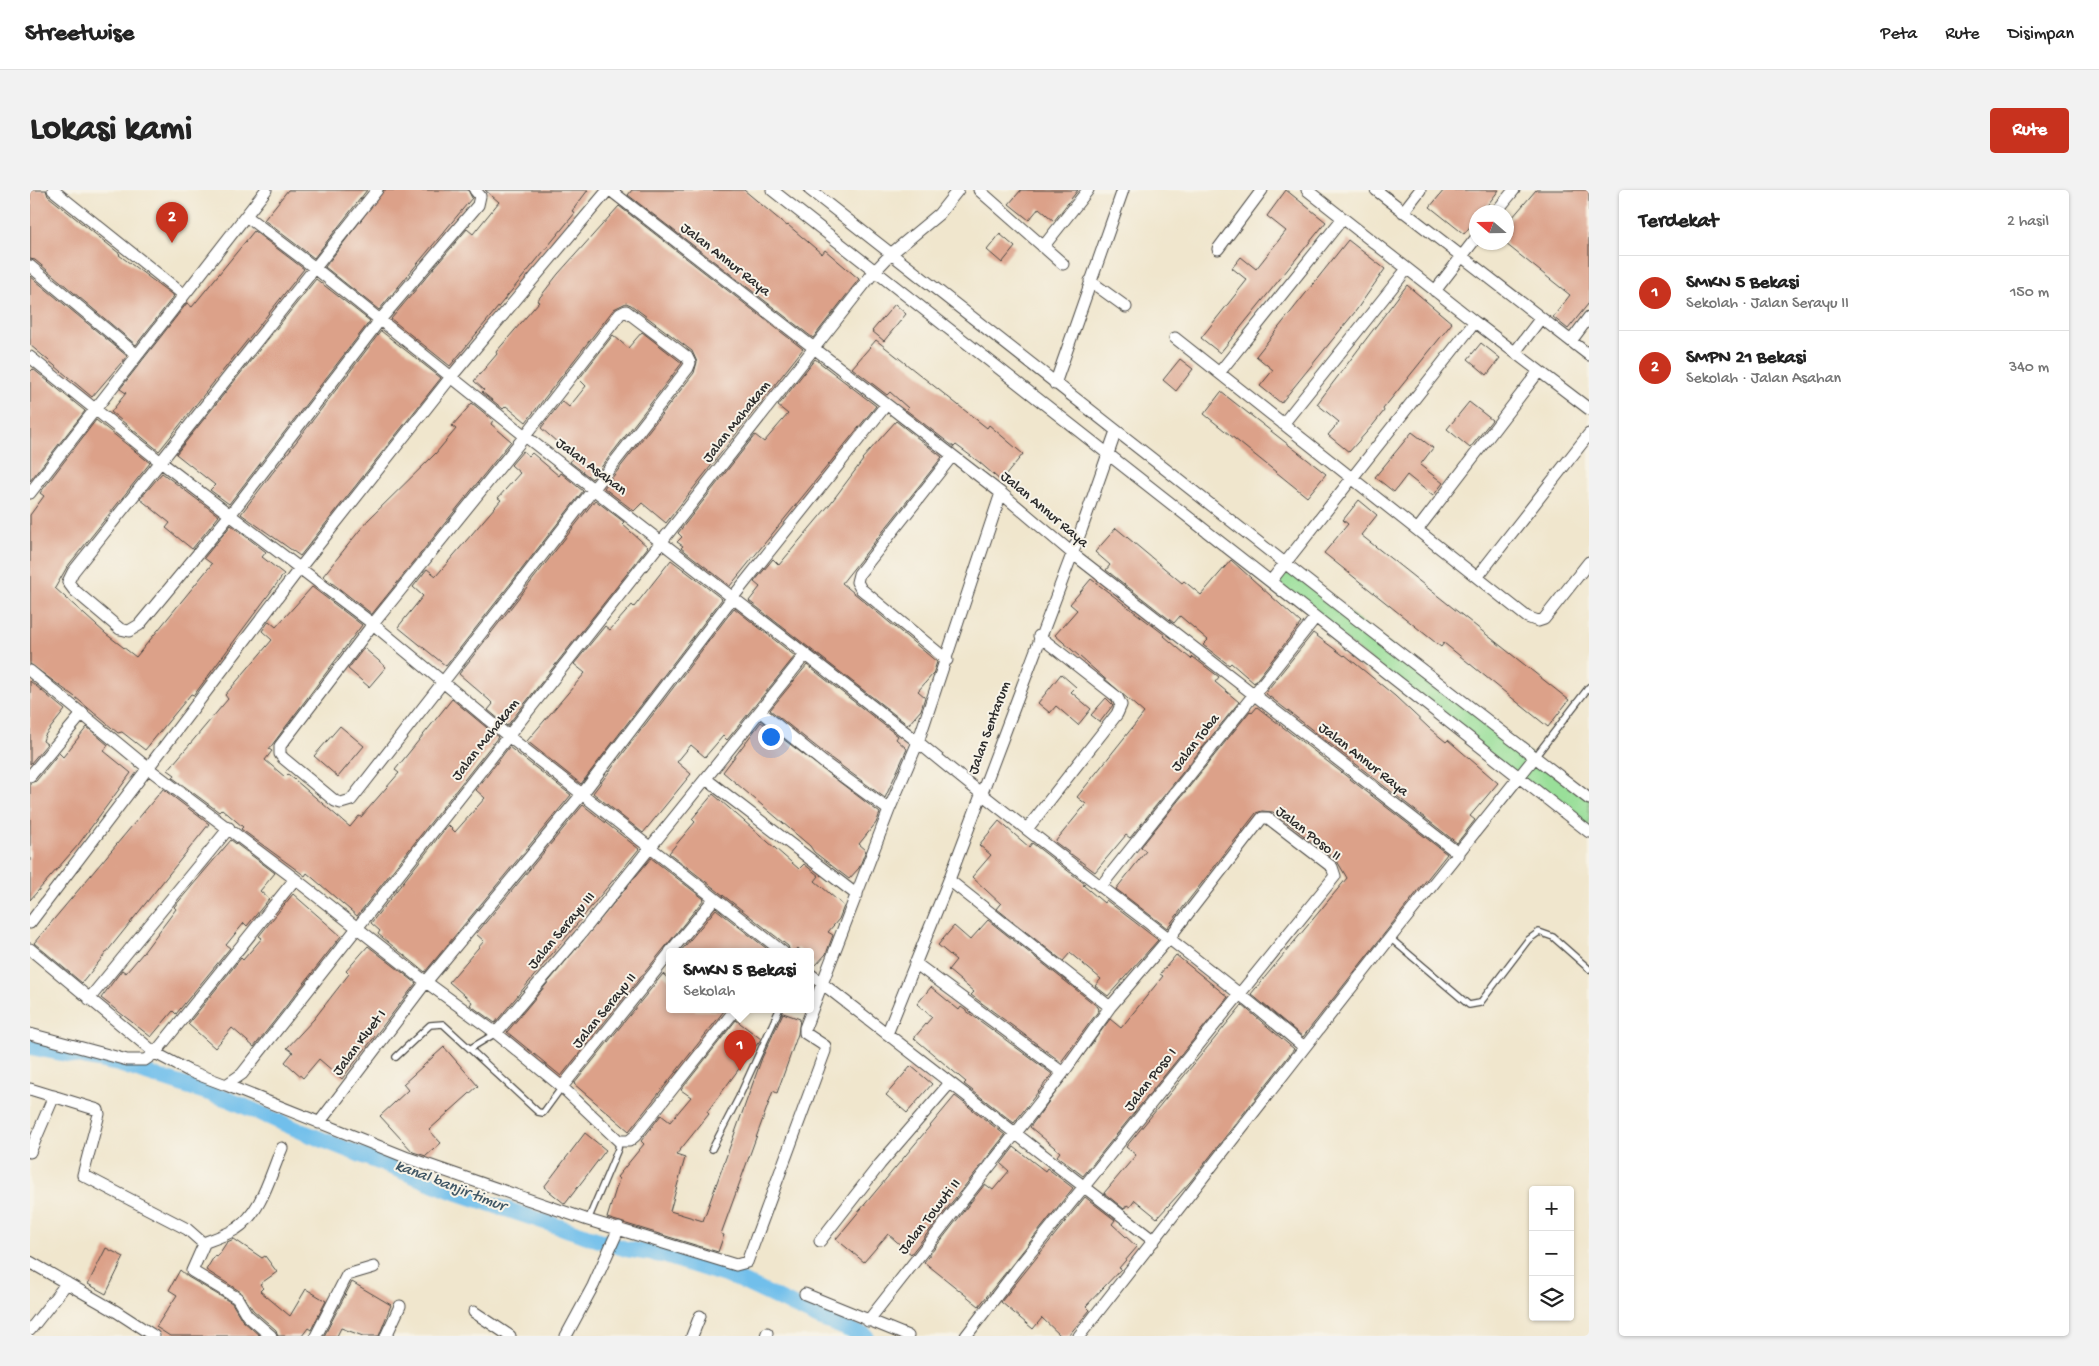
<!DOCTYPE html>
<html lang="id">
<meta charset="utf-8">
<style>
:root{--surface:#fff;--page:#f2f2f2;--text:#222;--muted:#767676;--line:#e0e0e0;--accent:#c8321e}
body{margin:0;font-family:"Gochi Hand",sans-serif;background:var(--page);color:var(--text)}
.controls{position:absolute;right:15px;bottom:15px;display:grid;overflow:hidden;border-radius:5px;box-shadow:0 1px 4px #0004}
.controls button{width:45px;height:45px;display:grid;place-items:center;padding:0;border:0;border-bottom:1px solid var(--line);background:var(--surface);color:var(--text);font:25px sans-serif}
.compass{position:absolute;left:1439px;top:15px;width:45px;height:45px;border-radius:50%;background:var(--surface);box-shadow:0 1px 4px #0004;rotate:290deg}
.you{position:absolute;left:740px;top:546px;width:18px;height:18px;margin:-12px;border:4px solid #fff;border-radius:50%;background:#1a73e8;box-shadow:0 0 0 8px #1a73e833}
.badge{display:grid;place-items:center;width:32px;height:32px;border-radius:50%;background:var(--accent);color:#fff;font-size:16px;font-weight:700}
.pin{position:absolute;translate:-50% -41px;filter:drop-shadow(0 1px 2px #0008)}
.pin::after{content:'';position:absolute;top:26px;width:18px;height:15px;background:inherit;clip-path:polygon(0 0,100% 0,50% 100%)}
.popup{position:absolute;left:636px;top:758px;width:148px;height:65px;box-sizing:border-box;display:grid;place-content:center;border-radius:5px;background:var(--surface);filter:drop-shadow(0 1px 4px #0005);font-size:16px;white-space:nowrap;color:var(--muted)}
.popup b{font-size:19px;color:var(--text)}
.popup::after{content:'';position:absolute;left:50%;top:100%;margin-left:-10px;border:10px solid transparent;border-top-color:var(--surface)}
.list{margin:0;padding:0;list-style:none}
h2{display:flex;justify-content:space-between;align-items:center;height:65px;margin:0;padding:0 20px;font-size:21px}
h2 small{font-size:16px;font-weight:400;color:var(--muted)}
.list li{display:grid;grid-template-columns:32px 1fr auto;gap:15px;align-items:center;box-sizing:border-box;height:75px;padding:0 20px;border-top:1px solid var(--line)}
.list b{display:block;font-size:19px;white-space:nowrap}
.list p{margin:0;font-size:16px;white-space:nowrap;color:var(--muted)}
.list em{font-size:16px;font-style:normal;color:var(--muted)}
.icon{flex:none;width:28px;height:28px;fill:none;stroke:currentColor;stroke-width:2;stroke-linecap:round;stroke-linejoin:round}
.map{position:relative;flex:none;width:1559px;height:1146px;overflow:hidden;border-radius:5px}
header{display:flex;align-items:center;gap:30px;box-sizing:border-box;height:70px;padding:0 25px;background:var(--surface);border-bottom:1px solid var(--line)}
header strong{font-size:24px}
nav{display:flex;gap:28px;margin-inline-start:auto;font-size:18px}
.intro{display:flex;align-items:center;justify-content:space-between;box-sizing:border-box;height:120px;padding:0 30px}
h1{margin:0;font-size:35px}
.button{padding:12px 22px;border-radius:5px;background:var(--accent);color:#fff;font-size:18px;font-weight:700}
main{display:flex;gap:30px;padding:0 30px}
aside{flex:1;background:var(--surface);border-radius:5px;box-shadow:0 1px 4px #0004}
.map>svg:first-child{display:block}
.green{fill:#99df99;stroke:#628562}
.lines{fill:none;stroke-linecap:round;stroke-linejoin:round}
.canal{stroke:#71bfeb;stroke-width:16}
.building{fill:#dca189}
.lane-casing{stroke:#494743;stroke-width:8}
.street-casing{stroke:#494743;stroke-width:13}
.lane{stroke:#fff;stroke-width:5.5}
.street{stroke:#fff;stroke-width:11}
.labels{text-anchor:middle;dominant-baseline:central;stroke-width:4;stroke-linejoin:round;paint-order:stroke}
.street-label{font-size:15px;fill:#2b2b2b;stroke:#f7f3e8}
.water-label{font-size:16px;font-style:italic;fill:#405765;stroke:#f7f3e8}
</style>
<header>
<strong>Streetwise</strong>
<nav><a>Peta</a><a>Rute</a><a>Disimpan</a></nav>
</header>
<div class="intro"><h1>Lokasi kami</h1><a class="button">Rute</a></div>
<main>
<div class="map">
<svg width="1559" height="1146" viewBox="0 0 1559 1146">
<rect width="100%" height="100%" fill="#f7f3e8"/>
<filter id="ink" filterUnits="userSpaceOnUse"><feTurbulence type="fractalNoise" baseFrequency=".02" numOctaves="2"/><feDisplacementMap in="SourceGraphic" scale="10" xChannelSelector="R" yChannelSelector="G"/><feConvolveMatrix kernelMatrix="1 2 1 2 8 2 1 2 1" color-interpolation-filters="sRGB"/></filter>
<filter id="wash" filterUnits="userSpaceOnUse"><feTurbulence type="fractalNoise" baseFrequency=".0096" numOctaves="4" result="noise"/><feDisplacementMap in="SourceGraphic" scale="20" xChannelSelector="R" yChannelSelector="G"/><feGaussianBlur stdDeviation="1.12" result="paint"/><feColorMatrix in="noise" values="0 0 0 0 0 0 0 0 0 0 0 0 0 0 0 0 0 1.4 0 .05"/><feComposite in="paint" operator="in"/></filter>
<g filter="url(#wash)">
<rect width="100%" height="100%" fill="#f0e6cd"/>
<path class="green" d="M1255,373L1559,609V642L1241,391Z"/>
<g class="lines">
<path class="canal" d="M0,857L88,874L200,910L273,942L422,1001L596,1059L632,1065L707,1089L789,1128L836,1146"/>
</g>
<g id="blocks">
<path class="building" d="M0,0H16L18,6L90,64L89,65L144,106L106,155L5,70L0,69Z
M258,0H337L284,68L234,30Z
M354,0H438L442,8L349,120L295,77Z
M455,0H558L542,21L545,23L532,39L420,176L361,129L437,39L443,44L469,12Z
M602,0H714L757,36L758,35L792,64L795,60L829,89L783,148L598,5Z
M991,0H1048L1024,31L1009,18L999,30L979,14Z
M1256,0L1296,32L1190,163L1171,148L1217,90L1202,78L1211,67L1226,79L1256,41L1237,26Z
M1414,0H1469L1452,22H1446V29L1434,44L1400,17Z
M1506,0H1559V113L1538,139L1523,127L1540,105L1476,54V35Z
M589,16L773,159L636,333L612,313L604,321L574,298L664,183L667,172L662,161L601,115L596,113L584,119L496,232L476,216L473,219L452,202L454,200L444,191L467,164L466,162L509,112L507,111L528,84Z
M224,41L274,79L129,261L81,222L96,203L90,199L157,113L162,117Z
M970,44L985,57L972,73L957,60Z
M1318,50L1355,79L1325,122L1251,213L1230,196L1243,180L1226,166Z
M0,86L97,166L62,207L0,155Z
M286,89L340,131L199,314L180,300L185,295L146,264Z
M1377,95L1422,133L1353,219L1354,221L1343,235L1319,262L1298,245L1309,232L1287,214Z
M865,114L876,124L854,151L842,141Z
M351,141L411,188L270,366L211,324Z
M612,142L652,173L562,289L540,272L544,267L511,238L532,211L539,217L556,196L549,189L583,145L598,158Z
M846,150L957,238L959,235L993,264L971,291L949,272L926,255L924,257L876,220L878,218L860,202L857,205L822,178Z
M1451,153L1470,168L1457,185L1438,169Z
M785,169L846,216L700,396L651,358L653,356L647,352L652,347L648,343L725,245L734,252L758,224L748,216Z
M1150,169L1163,179L1146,201L1133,190Z
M3,179L55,221L0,291V182Z
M1191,202L1296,284L1277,307L1174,224Z
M1439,212L1462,230L1440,258L1417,239Z
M442,213L463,230L461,234L481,251L342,424L293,386L338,330L406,263L426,239L422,236Z
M66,230L120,273L37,377L25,398L76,444L106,467L182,374L174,368L201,335L236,362L232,367L254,384L164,505L161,504L115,560L92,542L88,543L45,507L0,474V325L14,306L10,303Z
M866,231L912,267L812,393L907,472L903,484L888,501L895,507L891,520L878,535L719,411L730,397L724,392L743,369L749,375L800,314L833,270L832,269Z
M1382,242L1403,258L1390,275L1413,293L1403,306L1377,285L1364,302L1345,287Z
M493,261L499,266L502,263L529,286L531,283L553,301L416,476L368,437L393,406L383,397L397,379L406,386L471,310L468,308L490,283L481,275Z
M132,283L189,326L162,359L136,338L140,333L110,309Z
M565,310L594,332L592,334L618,357L477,536L458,520L463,514L459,510L429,484Z
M1329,310L1347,325L1331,345L1539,510L1518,537L1414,453L1411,457L1294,363L1318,334L1313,330Z
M1086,338L1152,393L1154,391L1171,405L1201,370L1271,433L1224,493L1201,473L1199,475L1173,455L1178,450L1150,426L1144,433L1076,380L1080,375L1065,362Z
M641,370L692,409L551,594L497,551L555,483L544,474L575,436L580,440L602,415L604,417Z
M1061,389L1135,445L1134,446L1161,469L1163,467L1189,487L1185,492L1209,512L1100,648L1096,645L1065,682L1025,652L1056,614L1047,607L1114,523L1025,445L1047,420L1040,414Z
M282,397L332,435L239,559L242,561L235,570L255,587L258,584L320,637L329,626L331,627L369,583L365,580L422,509L468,547L327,726L277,683L275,686L211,639L213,637L192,619L189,622L143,588L145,585L138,580L198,509L195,505L242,450L232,441L239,431L246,437Z
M704,418L765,466L697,550L693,546L675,567L661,555L647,572L661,584L613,643L563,603Z
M1283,443L1314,466L1315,465L1365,506L1399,538L1416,552L1418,550L1468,593L1440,626L1445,630L1427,653L1235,503Z
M334,458L356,477L339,497L318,479Z
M777,475L868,546L866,549L877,559L855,608L798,566L740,520Z
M1031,484L1046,497L1041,502L1061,519L1048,535L1026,516L1020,523L1008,513Z
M0,491L35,520L15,545L13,551L17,554L0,574Z
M1076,508L1083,515L1070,532L1061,525Z
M1227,517L1417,664L1273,847L1221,804L1317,688L1307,671L1243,622L1232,621L1226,623L1137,738L1086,699L1116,661L1111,657L1220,521L1222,523Z
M731,532L850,623L846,633L829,654L836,660L829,678L819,689L784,662L780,656L693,582Z
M310,536L334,556L308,587L284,566Z
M57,537L78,555L74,561L101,583L48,655L0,710V593L6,591L29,563L33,567Z
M479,557L541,605L395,782L348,744L350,741L341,733L418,635L425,642L455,608L446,600Z
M133,599L179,634L52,793L4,753Z
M683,604L769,679L774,674L789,686L785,691L814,716L809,729L798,742L803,745L796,764L786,775L780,769V762H772L768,758L764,762H760L758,756L639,663L665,632L662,629Z
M553,615L609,659L465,833L440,815L442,812L419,792L454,751L446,744Z
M969,631L999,657L1002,653L1055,694L1053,695L1074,713L1076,710L1128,750L1078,806L1065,796L1071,789L1040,763L1033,771L967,719L971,714L942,687L961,665L949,655Z
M201,650L245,683L230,701L239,709L217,736L214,733L196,755L200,758L146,824L143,821L121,847L71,808L92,780L96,783L113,763L146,719L144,717Z
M621,668L674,709L531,886L477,842Z
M263,704L311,746L224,857L202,838L185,858L158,834L211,768L213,770L232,748L229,746Z
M686,719L741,762H650Z
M958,730L1068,817L1069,820L1031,872L941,805L944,802L918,780L926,770L908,755L924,736L940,750Z
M338,756L386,793L312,889L289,869L273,888L255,872L263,862L257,858L284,829L319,784L316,781Z
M1146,765L1198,807L1053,986L1027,966L1030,962L1000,937L1080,829L1091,838L1133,786L1130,784Z
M633,784L640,790V820L694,821L599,941L544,894Z
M901,797L929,820L931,817L1022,884L984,933L934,894L936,892L884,848L902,827L887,814Z
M1212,815L1264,859L1160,992L1127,1028L1105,1010L1100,1017L1097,1015L1094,1019L1074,1003L1106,965L1096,957Z
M753,823L770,829L768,844L747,903L743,901L691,1044L694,1045L688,1062L577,1028L589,989L587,987L614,954L611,951L631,925L640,932L661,907L651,900L706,830L731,849L677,922L679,924L646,965L655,968L640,1021L673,1031L732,868Z
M414,857L448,896L399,940L411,953L396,966L383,962L350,926L378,900L373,894Z
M881,876L902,894L877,923L856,905Z
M925,906L975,945L881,1064L858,1044L834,1072L806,1049Z
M555,943L576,960L535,1014L514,997Z
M984,957L1015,981L1017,978L1043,998L949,1116L894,1072L955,994L963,1000L979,981L971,974Z
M1055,1007L1085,1030L1082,1034L1107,1057L1089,1078L1091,1079L1056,1116L1060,1120L1038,1146H1031L1012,1128L1003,1139L971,1112Z
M204,1049L232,1068L235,1066L247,1082L230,1094L233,1098L230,1101L260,1126L276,1099L296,1111L281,1140L278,1138L272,1146H248L246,1140L223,1120L211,1102L176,1080L185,1065L187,1067L197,1052Z
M76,1058L94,1067L76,1104L58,1094Z
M150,1080L158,1087L202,1113L212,1130L230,1146H140L126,1137L147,1105L139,1100Z
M322,1092L361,1115L349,1146H333L311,1138L307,1146H294Z"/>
</g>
</g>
<g filter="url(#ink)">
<use href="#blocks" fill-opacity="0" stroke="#494743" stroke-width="1"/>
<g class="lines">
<defs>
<path id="lane" d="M1505,567L1559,497
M1360,748L1439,815L1450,813L1498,750L1509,742L1523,747L1559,779
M441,858L466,843
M366,867L400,835L413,834L508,922L513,923L532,897
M682,959L709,907L749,820
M558,1030L588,959L589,951"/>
<path id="street" d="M23,0L154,105
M347,0L43,382L38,392L44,400L90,439L99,441L109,435L200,325L350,130L448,15L450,6L445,0
M580,0L971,303L1042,363L1429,664
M742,0L1559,642
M780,0L1307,414L1559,609
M949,0L1033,74
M1277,0L1445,132
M1346,0L1559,165
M1373,22L1390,0
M1466,22L1484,0
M216,26L285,78L495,246L888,552C1014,658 1149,751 1274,857
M1013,57L1058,0
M1188,59L1232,0
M0,76L107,165
M1060,91L1096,117
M1405,101L1446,48
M596,121L657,167L660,173L658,178L321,610L311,613L305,611L253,568L250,564V556L343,434L495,246L590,124Z
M1145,148L1497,427L1508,431L1514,429L1559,372
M1541,151L1559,127
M1485,162L1511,128
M0,167L132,273L343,434L478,546L753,762
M1189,183L1313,28
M1025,194L1093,0
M1253,234L1377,79
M0,303L236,0
M1388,339L1509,181
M1448,386L1559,244
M1241,391L1445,132L1559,219
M917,470L831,399L827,392L829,384L922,266
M0,481L119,579L265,689L396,792L466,843L532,897L589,951H599L605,946L705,820
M731,522L793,572L859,620
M0,586L53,523
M676,589L827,705
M997,639L1087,524L1091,515L1087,507L1009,446
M919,690L1080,817
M1071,696L1285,428
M0,733L270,378L421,187L578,0
M0,759L125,863L265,689
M640,762L684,709
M885,773L1033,883
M780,784L1124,1051
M59,809L199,638
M466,843L549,746L775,465
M0,844L97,870H115L125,863L159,881L196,895L212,884L844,82L862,63L909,24L928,0
M857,844L919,690L1052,338L1086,241
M196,895L378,968L558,1030L706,1075L717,1072L795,861V856L775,843V838L859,620L888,552L971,303
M532,897L640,763
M0,899L68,920L69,924L53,985L157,1039L174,1054L162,1081L207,1108L217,1125L241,1146
M289,933L396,792L553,603L703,407L856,215
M0,962L24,906
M790,1051L850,974L920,893
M173,1053C184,1049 196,1045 206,1039C232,1022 240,985 252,958
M0,1072L87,1122L124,1146
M775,1104L878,1146
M444,1122L480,1146
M838,1131L1033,883L1080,817L1139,748L1232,628H1238L1302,677L1305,686L988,1078L936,1146
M0,1140L37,1093
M286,1146L317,1085L344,1077
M356,1146L370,1116
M536,1146L563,1096L589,1038
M662,1146L670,1126
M736,1146L737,1143
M1049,1146L1360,748L1505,567"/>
</defs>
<use href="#lane" class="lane-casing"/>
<use href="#street" class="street-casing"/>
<use href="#lane" class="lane"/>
<use href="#street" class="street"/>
</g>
</g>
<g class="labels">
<g class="street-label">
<text transform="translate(695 70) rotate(38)">Jalan Annur Raya</text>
<text transform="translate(707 232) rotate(-52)">Jalan Mahakam</text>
<text transform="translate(561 277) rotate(37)">Jalan Asahan</text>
<text transform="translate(1014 320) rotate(40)">Jalan Annur Raya</text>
<text transform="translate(960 538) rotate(-70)">Jalan Sentarum</text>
<text transform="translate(456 550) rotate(-52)">Jalan Mahakam</text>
<text transform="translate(1166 553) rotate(-52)">Jalan Toba</text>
<text transform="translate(1333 570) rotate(38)">Jalan Annur Raya</text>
<text transform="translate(1278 644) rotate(38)">Jalan Poso II</text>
<text transform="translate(532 741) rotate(-50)">Jalan Serayu III</text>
<text transform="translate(575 821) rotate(-51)">Jalan Serayu II</text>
<text transform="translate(330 853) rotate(-53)">Jalan Kluet I</text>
<text transform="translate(1121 890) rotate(-52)">Jalan Poso I</text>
<text transform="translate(900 1027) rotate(-52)">Jalan Towuti II</text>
</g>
<g class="water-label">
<text transform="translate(420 997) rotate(21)">kanal banjir timur</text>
</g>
</g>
</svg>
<div class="controls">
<button>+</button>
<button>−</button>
<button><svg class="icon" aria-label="layers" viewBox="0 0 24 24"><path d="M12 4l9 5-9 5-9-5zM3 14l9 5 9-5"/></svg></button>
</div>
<svg class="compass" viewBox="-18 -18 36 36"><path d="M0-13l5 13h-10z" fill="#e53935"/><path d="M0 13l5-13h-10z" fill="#767676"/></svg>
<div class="you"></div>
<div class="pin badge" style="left:710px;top:881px">1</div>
<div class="popup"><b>SMKN 5 Bekasi</b>Sekolah</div>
<div class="pin badge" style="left:142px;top:53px">2</div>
</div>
<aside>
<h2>Terdekat<small>2 hasil</small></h2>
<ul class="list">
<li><span class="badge">1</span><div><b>SMKN 5 Bekasi</b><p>Sekolah · Jalan Serayu II</p></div><em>150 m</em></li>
<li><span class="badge">2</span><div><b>SMPN 21 Bekasi</b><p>Sekolah · Jalan Asahan</p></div><em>340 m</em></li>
</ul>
</aside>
</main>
